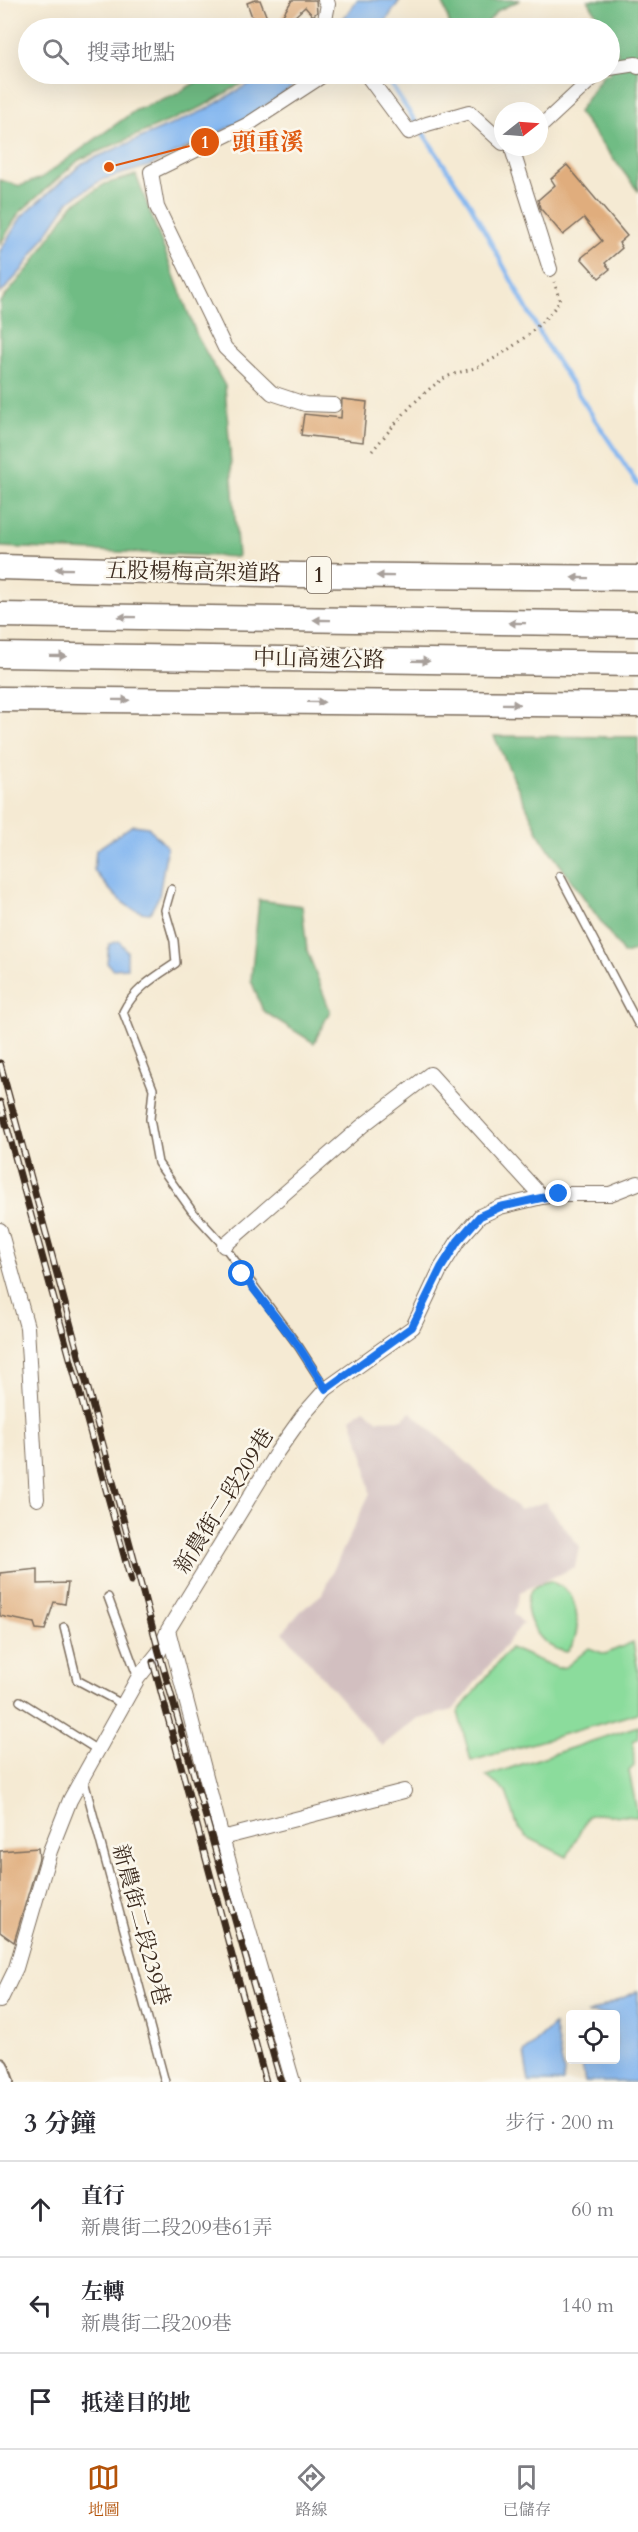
<!DOCTYPE html>
<html lang="zh-TW">
<meta charset="utf-8">
<style>
:root{--surface:#fff;--page:#f2f2f3;--text:#2b2b33;--muted:#7c7c81;--line:#e1e1e2;--accent:#b45309}
body{margin:0;font-family:Cardo,"Noto Serif TC",serif;background:var(--page);color:var(--text)}
.controls{position:absolute;right:18px;bottom:18px;display:grid;overflow:hidden;border-radius:6px;box-shadow:0 6px 24px #0002}
.controls button{width:54px;height:54px;display:grid;place-items:center;padding:0;border:0;border-bottom:2px solid var(--line);background:var(--surface);color:var(--text);font:30px sans-serif}
.compass{position:absolute;left:494px;top:102px;width:54px;height:54px;border-radius:50%;background:var(--surface);box-shadow:0 6px 24px #0002;rotate:73deg}
.stop{position:absolute;width:18px;height:18px;margin:-14px;border:4px solid #1a73e8;border-radius:50%;background:#fff}
.stop.end{background:#1a73e8;border-color:#fff;box-shadow:0 2px 6px #0008}
.list{margin:0;padding:0;list-style:none}
h2{display:flex;justify-content:space-between;align-items:center;height:78px;margin:0;padding:0 24px;font-size:26px}
h2 small{font-size:20px;font-weight:400;color:var(--muted)}
.list li{display:grid;grid-template-columns:39px 1fr auto;gap:18px;align-items:center;box-sizing:border-box;height:96px;padding:0 24px;border-top:2px solid var(--line)}
.list b{display:block;font-size:22px;white-space:nowrap}
.list p{margin:0;font-size:20px;white-space:nowrap;color:var(--muted)}
.list em{font-size:20px;font-style:normal;color:var(--muted)}
.icon{flex:none;width:33px;height:33px;fill:none;stroke:currentColor;stroke-width:2;stroke-linecap:round;stroke-linejoin:round}
.map{position:relative;flex:none;width:638px;height:2082px;overflow:hidden}
.search{position:absolute;background:var(--surface);box-shadow:0 6px 24px #0002;left:18px;right:18px;top:18px;height:66px;display:flex;align-items:center;gap:15px;box-sizing:border-box;padding:0 21px;border-radius:33px;color:var(--muted);font-size:22px}
.sheet{height:366px;background:var(--surface)}
nav{display:flex;justify-content:space-around;align-items:center;box-sizing:border-box;height:84px;border-top:2px solid var(--line);background:var(--surface);font-size:16px;color:var(--muted)}
nav a{display:grid;justify-items:center;gap:3px}
nav .on{color:var(--accent)}
.map>svg:first-child{display:block}
.industrial{fill:#d2bfc0}
.green{fill:#8bdc9c;stroke:#63835d;stroke-width:1.5}
.forest{fill:#70bc84;stroke:#567351;stroke-width:1.5}
.water{fill:#82b6f0;stroke:#5e7087;stroke-width:1.5}
.lines{fill:none;stroke-linecap:round;stroke-linejoin:round}
.stream{stroke:#82b6f0;stroke-width:4.5}
.building{fill:#e0ad7d}
.service-casing{stroke:#7c6d5d;stroke-width:10}
.minor-casing{stroke:#7c6d5d;stroke-width:16}
.tertiary-casing{stroke:#7c6d5d;stroke-width:20}
.motorway-casing{stroke:#7c6d5d;stroke-width:27}
.path{stroke:#7c6d5d;stroke-width:3;stroke-dasharray:1.5 4.5;stroke-linecap:butt}
.service{stroke:#fff;stroke-width:7}
.minor{stroke:#fff;stroke-width:14}
.tertiary{stroke:#fff;stroke-width:16}
.motorway{stroke:#fff;stroke-width:24}
.rail-casing{stroke:#3b2a1e;stroke-width:7}
.rail{stroke:#fbf7ec;stroke-width:4.5;stroke-dasharray:14;stroke-linecap:butt}
.oneway{fill:#a79f9a}
.route{stroke:#1a73e8;stroke-width:8}
.labels{text-anchor:middle;dominant-baseline:central;stroke-width:5;stroke-linejoin:round;paint-order:stroke}
.shield{fill:#fbf7ec;stroke:#75685c;stroke-width:1.5}
.shield-label{font-size:21px;font-weight:bold;fill:#3b2a1e}
.street-label{font-size:22px;fill:#3b2a1e;stroke:#fbf7ec}
.leader{fill:none;stroke:#df570d;stroke-width:2}
.callout-dot{fill:#df570d;stroke:#fbf7ec;stroke-width:2}
.mark-label{font-size:18px;text-anchor:middle;font-weight:bold;fill:#fff}
.callout-label{font-size:24px;text-anchor:middle;font-weight:bold;fill:#df570d;stroke:#fbf7ec;stroke-width:5;stroke-linejoin:round;paint-order:stroke}
</style>
<div class="map">
<svg width="638" height="2082" viewBox="0 0 638 2082">
<rect width="100%" height="100%" fill="#fbf7ec"/>
<filter id="ink" filterUnits="userSpaceOnUse"><feTurbulence type="fractalNoise" baseFrequency=".0167" numOctaves="2"/><feDisplacementMap in="SourceGraphic" scale="12" xChannelSelector="R" yChannelSelector="G"/><feConvolveMatrix kernelMatrix="1 2 1 2 8 2 1 2 1" color-interpolation-filters="sRGB"/></filter>
<filter id="wash" filterUnits="userSpaceOnUse"><feTurbulence type="fractalNoise" baseFrequency=".008" numOctaves="4" result="noise"/><feDisplacementMap in="SourceGraphic" scale="24" xChannelSelector="R" yChannelSelector="G"/><feGaussianBlur stdDeviation="1.35" result="paint"/><feColorMatrix in="noise" values="0 0 0 0 0 0 0 0 0 0 0 0 0 0 0 0 0 1.4 0 .05"/><feComposite in="paint" operator="in"/></filter>
<g filter="url(#wash)">
<rect width="100%" height="100%" fill="#f5ead3"/>
<path class="industrial" d="M364,1409L378,1420L403,1419L411,1412L520,1510L545,1502L579,1546L575,1567L520,1592L514,1614L523,1623L453,1710L415,1720L382,1746L283,1632L301,1611L322,1594L370,1493L364,1456L351,1418Z"/>
<path class="green" d="M550,1581C558,1585 568,1589 572,1598C579,1616 580,1638 567,1652C559,1650 551,1648 545,1642C526,1625 515,1587 550,1581Z
M633,1642L638,1670V1713L471,1761L458,1712L510,1648L557,1668L566,1667L589,1648L605,1654Z
M638,1726V1739L633,1740L634,1766L629,1771L638,1817L595,1814L588,1816L567,1857L527,1837L518,1827L506,1792L486,1776Z"/>
<path class="forest" d="M442,0H520L497,11L483,28H451Z
M588,0H638V191L578,112L604,74H610V65L618,53L610,39V28H604Z
M209,74H258L202,107L79,160L19,213L0,244V180L20,186L41,178L136,110L175,95Z
M136,175L197,336L225,386L238,557L0,547V302L30,267L72,205L105,184Z
M494,736L638,737V950L624,954L541,838Z
M259,900L302,906L307,950L330,1011L314,1043L263,1011L251,980Z"/>
<path class="water" d="M357,0H400L381,28H333L343,19Z
M265,74H310L247,119L149,166L101,180L69,201L22,270L0,294V251L22,216L83,163L205,110Z
M133,825L148,827L167,847L159,896L150,913C125,913 108,888 94,870L96,850Z
M119,941L127,951V968L112,969L107,963L109,944Z
M638,1991V2082H585L581,2060H616V2014H587Z
M554,2025L564,2073L563,2082H529L524,2053Z"/>
<g class="lines">
<path class="stream" d="M384,74L470,204L547,346L638,485"/>
</g>
<g id="blocks">
<path class="building" d="M255,0H260L271,28H256L247,3Z
M292,0H316L317,12L313,16L305,7L282,28H275Z
M567,165L627,236L619,243L622,248L605,263L610,269L599,278L581,258L602,241L584,218L563,235L540,208L538,200L555,185L551,179Z
M342,399L367,402L363,442L301,435L304,414L341,418Z
M38,1569V1584L68,1583L65,1604L54,1602L45,1630L36,1629L34,1623L0,1616V1573Z
M38,1848L39,1858L14,1942L0,1932V1851Z"/>
</g>
</g>
<g filter="url(#ink)">
<use href="#blocks" fill-opacity="0" stroke="#7c6d5d" stroke-width="1.5"/>
<g class="lines">
<defs>
<path id="service" d="M560,876L638,1024
M171,889L165,910L174,941L176,963C155,977 134,989 123,1012L153,1089L150,1119L158,1163L192,1211L224,1246L299,1347L326,1389
M108,1597L138,1678
M64,1627L77,1680L124,1705
M20,1701L99,1751
M83,1777L165,2082"/>
<path id="minor" d="M325,0L328,4L325,20L332,28
M610,68L636,64L638,67
M325,74L247,125L151,172L157,207L225,348L272,393L305,404L334,405
M366,74L409,132L427,124L469,112L503,143
M539,128L597,74
M519,147L513,152L550,269
M0,1230L27,1327L37,1499
M224,1246L362,1126L430,1074L542,1197
M168,1630L222,1838L404,1791
M222,1838L293,2082
M0,2001L16,1968L50,1851L70,1800L138,1678L159,1652L168,1630L277,1452L304,1414L326,1389L413,1327L441,1268L458,1241L480,1216L500,1207L542,1197L559,1194H610L638,1183"/>
<path id="tertiary" d="M0,2067L5,2082"/>
<path id="motorway" d="M0,567L300,575L638,578
M0,615L638,624
M0,655L638,664
M0,699L638,705"/>
</defs>
<use href="#service" class="service-casing"/>
<use href="#minor" class="minor-casing"/>
<use href="#tertiary" class="tertiary-casing"/>
<use href="#motorway" class="motorway-casing"/>
<path class="path" d="M372,451C393,427 415,397 443,379C454,372 470,371 482,365C510,351 541,327 560,301L554,282"/>
<use href="#service" class="service"/>
<use href="#minor" class="minor"/>
<use href="#tertiary" class="tertiary"/>
<use href="#motorway" class="motorway"/>
<defs>
<path id="rail" d="M0,1063L159,1652L281,2082
M0,1102L131,1581
M153,1662L266,2082"/>
</defs>
<use href="#rail" class="rail-casing"/>
<use href="#rail" class="rail"/>
</g>
<defs><path id="oneway-solid" d="M-6-.8H1V-3.2L6.5 0L1 3.2V.8H-6Z" transform="scale(1.5)"/></defs>
<g class="oneway">
<use href="#oneway-solid" transform="translate(64 569) rotate(-179)"/>
<use href="#oneway-solid" transform="translate(385 576) rotate(-179)"/>
<use href="#oneway-solid" transform="translate(580 578) rotate(-179)"/>
<use href="#oneway-solid" transform="translate(127 617) rotate(-179)"/>
<use href="#oneway-solid" transform="translate(322 620) rotate(-179)"/>
<use href="#oneway-solid" transform="translate(517 623) rotate(-179)"/>
<use href="#oneway-solid" transform="translate(58 656) rotate(1)"/>
<use href="#oneway-solid" transform="translate(421 661) rotate(1)"/>
<use href="#oneway-solid" transform="translate(121 700) rotate(1)"/>
<use href="#oneway-solid" transform="translate(316 702) rotate(1)"/>
<use href="#oneway-solid" transform="translate(511 704) rotate(1)"/>
</g>
</g>
<g class="lines" filter="url(#ink)">
<path class="route" d="M242,1274L299,1347L326,1389L412,1327L441,1268L458,1241L480,1216L500,1207L559,1194"/>
</g>
<g class="labels">
<rect class="shield" x="307" y="557" width="24" height="36" rx="4.5"/>
<g class="shield-label">
<text x="319" y="575">1</text>
</g>
<g class="street-label">
<text transform="translate(193 572) rotate(1)">五股楊梅高架道路</text>
<text transform="translate(319 659) rotate(1)">中山高速公路</text>
<text transform="translate(224 1501) rotate(-58)">新農街二段209巷</text>
<text transform="translate(141 1925) rotate(75)">新農街二段239巷</text>
</g>
</g>
<path class="leader" d="M109 167L205 142"/>
<g class="callout-dot">
<circle cx="109" cy="167" r="6"/>
<circle cx="205" cy="142" r="15"/>
</g>
<g class="mark-label">
<text x="205" y="148">1</text>
</g>
<g class="callout-label">
<text x="268" y="150">頭重溪</text>
</g>
</svg>
<div class="controls">
<button><svg class="icon" aria-label="locate" viewBox="0 0 24 24"><circle cx="12" cy="12" r="6"/><path d="M12 2v4M12 18v4M2 12h4M18 12h4"/></svg></button>
</div>
<svg class="compass" viewBox="-18 -18 36 36"><path d="M0-13l5 13h-10z" fill="#e53935"/><path d="M0 13l5-13h-10z" fill="#7c7c81"/></svg>
<div class="stop" style="left:242px;top:1274px"></div>
<div class="stop end" style="left:559px;top:1194px"></div>
<div class="search"><svg class="icon" aria-label="search" viewBox="0 0 24 24"><circle cx="10" cy="10" r="6"/><path d="M15 15l6 6"/></svg>搜尋地點</div>
</div>
<section class="sheet">
<h2>3 分鐘<small>步行 · 200 m</small></h2>
<ul class="list">
<li><svg class="icon" aria-label="ahead" viewBox="0 0 24 24"><path d="M12 20V5M6 11l6-6 6 6"/></svg><div><b>直行</b><p>新農街二段209巷61弄</p></div><em>60 m</em></li>
<li><svg class="icon" aria-label="left" viewBox="0 0 24 24"><path d="M17 20v-9H6M10 6l-5 5 5 5"/></svg><div><b>左轉</b><p>新農街二段209巷</p></div><em>140 m</em></li>
<li><svg class="icon" aria-label="arrive" viewBox="0 0 24 24"><path d="M6 21V4h12l-3 4 3 4H6"/></svg><div><b>抵達目的地</b></div></li>
</ul>
</section>
<nav>
<a class="on"><svg class="icon" aria-label="map" viewBox="0 0 24 24"><path d="M3 6l6-2 6 2 6-2v14l-6 2-6-2-6 2zM9 4v14M15 6v14"/></svg>地圖</a>
<a><svg class="icon" aria-label="directions" viewBox="0 0 24 24"><path d="M12 3l9 9-9 9-9-9zM9 14v-3h6M13 9l2 2-2 2"/></svg>路線</a>
<a><svg class="icon" aria-label="saved" viewBox="0 0 24 24"><path d="M7 4h10v16l-5-4-5 4z"/></svg>已儲存</a>
</nav>
